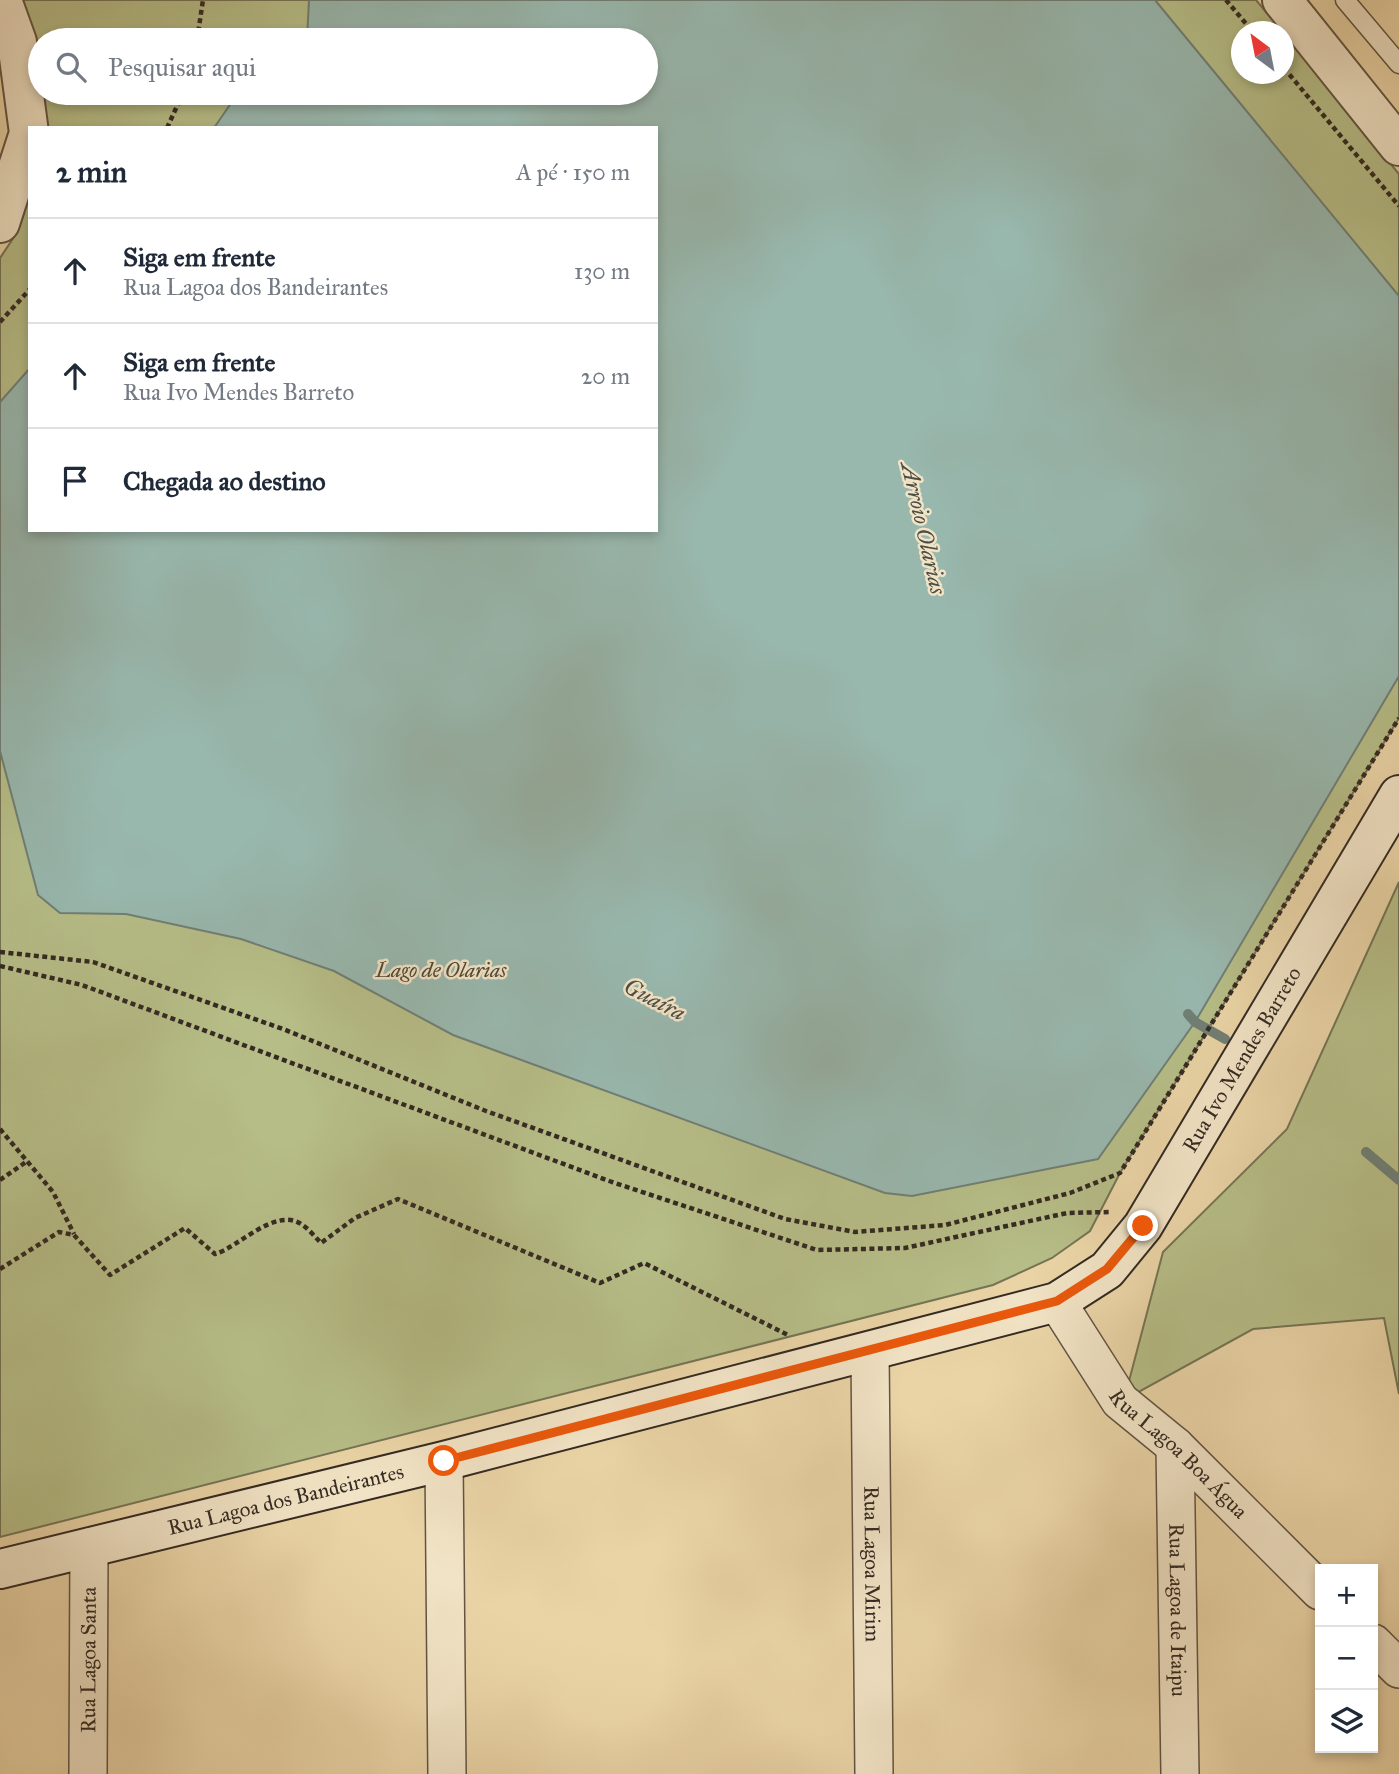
<!DOCTYPE html>
<html lang="pt">
<meta charset="utf-8">
<style>
:root{--surface:#fff;--page:#f2f2f3;--text:#1f2937;--muted:#747a83;--line:#e0e1e3}
body{margin:0;font-family:"IM FELL Great Primer",serif;background:var(--page);color:var(--text)}
.controls{position:absolute;right:21px;bottom:21px;display:grid;overflow:hidden;border-radius:0px;box-shadow:0 4px 10px #0003}
.controls button{width:63px;height:63px;display:grid;place-items:center;padding:0;border:0;border-bottom:2px solid var(--line);background:var(--surface);color:var(--text);font:35px sans-serif}
.compass{position:absolute;left:1231px;top:21px;width:63px;height:63px;border-radius:50%;background:var(--surface);box-shadow:0 4px 10px #0003;rotate:328deg}
.stop{position:absolute;width:21px;height:21px;margin:-16px;border:5px solid #ea580c;border-radius:50%;background:#fff}
.stop.end{background:#ea580c;border-color:#fff;box-shadow:0 2px 7px #0008}
.list{margin:0;padding:0;list-style:none}
h2{display:flex;justify-content:space-between;align-items:center;height:91px;margin:0;padding:0 28px;font-size:30px}
h2 small{font-size:23px;font-weight:400;color:var(--muted)}
.list li{display:grid;grid-template-columns:46px 1fr auto;gap:21px;align-items:center;box-sizing:border-box;height:105px;padding:0 28px;border-top:2px solid var(--line)}
.list b{display:block;font-size:26px;white-space:nowrap}
.list p{margin:0;font-size:23px;white-space:nowrap;color:var(--muted)}
.list em{font-size:23px;font-style:normal;color:var(--muted)}
.icon{flex:none;width:38px;height:38px;fill:none;stroke:currentColor;stroke-width:2;stroke-linecap:round;stroke-linejoin:round}
.map{position:relative;flex:none;width:1399px;height:1774px;overflow:hidden}
.search{position:absolute;background:var(--surface);box-shadow:0 4px 10px #0003;left:28px;top:28px;width:630px;height:77px;display:flex;align-items:center;gap:18px;box-sizing:border-box;padding:0 24px;border-radius:38px;color:var(--muted);font-size:26px}
.panel{position:absolute;background:var(--surface);box-shadow:0 4px 10px #0003;left:28px;top:126px;width:630px;height:406px;border-radius:0px}
.map>svg:first-child{display:block}
.green{fill:#b6bd87;stroke:#757454;stroke-width:2}
.water{fill:#98b7ad;stroke:#707f75;stroke-width:2}
.lines{fill:none;stroke-linecap:round;stroke-linejoin:round}
.stream{stroke:#707f75;stroke-width:10}
.service-casing{stroke:#625443;stroke-width:21}
.minor-casing{stroke:#625443;stroke-width:40}
.tertiary-casing{stroke:#625443;stroke-width:42}
.secondary-casing{stroke:#342a22;stroke-width:42}
.path{stroke:#342a22;stroke-width:4.5;stroke-dasharray:5 3.5;stroke-linecap:butt}
.service{stroke:#f1e3c5;stroke-width:18}
.minor{stroke:#f1e3c5;stroke-width:37}
.tertiary{stroke:#f1e3c5;stroke-width:38}
.secondary{stroke:#f1e3c5;stroke-width:38}
.route{stroke:#ea580c;stroke-width:9}
.labels{text-anchor:middle;dominant-baseline:central;stroke-width:5;stroke-linejoin:round;paint-order:stroke}
.park-label{font-size:21px;font-style:italic;fill:#4e4736;stroke:#f1e3c5}
.street-label{font-size:21px;fill:#342a22;stroke:#f1e3c5}
.water-label{font-size:23px;font-style:italic;fill:#4d4d45;stroke:#f1e3c5}
</style>
<div class="map">
<svg width="1399" height="1774" viewBox="0 0 1399 1774">
<rect width="100%" height="100%" fill="#ead4a6"/>
<filter id="stains"><feTurbulence type="fractalNoise" baseFrequency=".00286" numOctaves="4"/><feColorMatrix values="0 0 0 0 .2 0 0 0 0 .09 0 0 0 0 .02 0 0 0 .5 -.17"/></filter>
<radialGradient id="worn" r=".72"><stop offset=".6" stop-color="#630" stop-opacity="0"/><stop offset="1" stop-color="#630" stop-opacity=".3"/></radialGradient>
<path class="green" d="M22,0H1256L1282,31L1242,32V74H1284V34L1399,174V718L1120,1173L1090,1231L1052,1258L993,1285L0,1537V258L18,231L30,193V530H656V128H48L43,93H646V40H40V72L36,37Z
M1399,882V1394L1384,1318L1253,1329L1124,1400L1163,1252L1287,1129Z"/>
<path class="water" d="M309,0H1155L1399,296V676L1195,1022L1098,1159L912,1196L885,1193L453,1035L334,971L241,939L126,914L60,913L38,895L0,751V402L30,368V530H656V128H214L238,93H646V40H307Z"/>
<g class="lines">
<path class="stream" d="M1188,1014L1195,1022L1225,1039
M1366,1152L1399,1180"/>
<defs>
<path id="service" d="M1345,0L1399,64"/>
<g id="minor">
<path id="s1" d="M1057,1302L1120,1401L1175,1446L1320,1591"/>
<path id="s2" d="M870,1352L874,1774"/>
<path id="s3" d="M1175,1446L1180,1774"/>
<path d="M444,1461L447,1774"/>
<path d="M1373,1643L1399,1669"/>
<path id="s4" d="M88,1774L89,1547"/>
</g>
<path id="tertiary" d="M1282,0L1399,146
M0,223L29,133L17,42L2,0"/>
<g id="secondary">
<path id="s5" d="M0,1569L444,1461L1057,1302L1107,1270L1143,1226L1399,795"/>
</g>
</defs>
<use href="#service" class="service-casing"/>
<use href="#minor" class="minor-casing"/>
<use href="#tertiary" class="tertiary-casing"/>
<use href="#secondary" class="secondary-casing"/>
<path class="path" d="M1226,0L1253,32
M197,40L203,0
M1284,68L1399,206
M167,128L183,93
M0,322L30,289
M0,952L93,962L283,1029L486,1111L785,1219L855,1232L945,1225L1070,1193L1120,1173L1399,718
M0,966L82,985L612,1182L817,1250L905,1248L1067,1213L1109,1212
M0,1129L53,1192L74,1234
M0,1180L26,1162
M0,1269L59,1232L74,1235L110,1275L185,1228L215,1254C239,1247 275,1207 301,1224C308,1228 315,1237 321,1243L355,1218L398,1199L600,1283L644,1263L788,1335"/>
<use href="#service" class="service"/>
<use href="#minor" class="minor"/>
<use href="#tertiary" class="tertiary"/>
<use href="#secondary" class="secondary"/>
</g>
<g class="lines">
<path class="route" d="M444,1461L1057,1301L1107,1269L1143,1226"/>
</g>
<g class="labels">
<g class="park-label">
<text x="441" y="970">Lago de Olarias</text>
</g>
<g class="street-label">
<text stroke="none"><textPath href="#s5" startOffset="1400">Rua Ivo Mendes Barreto</textPath></text>
<text stroke="none"><textPath href="#s1" startOffset="196">Rua Lagoa Boa Água</textPath></text>
<text stroke="none"><textPath href="#s5" startOffset="294">Rua Lagoa dos Bandeirantes</textPath></text>
<text stroke="none"><textPath href="#s2" startOffset="212">Rua Lagoa Mirim</textPath></text>
<text stroke="none"><textPath href="#s3" startOffset="164">Rua Lagoa de Itaipu</textPath></text>
<text stroke="none"><textPath href="#s4" startOffset="114">Rua Lagoa Santa</textPath></text>
</g>
<g class="water-label">
<text transform="translate(924 528) rotate(77)">Arroio Olarias</text>
<text transform="translate(655 999) rotate(27)">Guaíra</text>
</g>
</g>
<rect width="100%" height="100%" filter="url(#stains)"/>
<rect width="100%" height="100%" fill="url(#worn)"/>
</svg>
<div class="controls">
<button>+</button>
<button>−</button>
<button><svg class="icon" aria-label="layers" viewBox="0 0 24 24"><path d="M12 4l9 5-9 5-9-5zM3 14l9 5 9-5"/></svg></button>
</div>
<svg class="compass" viewBox="-18 -18 36 36"><path d="M0-13l5 13h-10z" fill="#e53935"/><path d="M0 13l5-13h-10z" fill="#747a83"/></svg>
<div class="stop" style="left:444px;top:1461px"></div>
<div class="stop end" style="left:1143px;top:1226px"></div>
<div class="search"><svg class="icon" aria-label="search" viewBox="0 0 24 24"><circle cx="10" cy="10" r="6"/><path d="M15 15l6 6"/></svg>Pesquisar aqui</div>
<section class="panel">
<h2>2 min<small>A pé · 150 m</small></h2>
<ul class="list">
<li><svg class="icon" aria-label="ahead" viewBox="0 0 24 24"><path d="M12 20V5M6 11l6-6 6 6"/></svg><div><b>Siga em frente</b><p>Rua Lagoa dos Bandeirantes</p></div><em>130 m</em></li>
<li><svg class="icon" aria-label="ahead" viewBox="0 0 24 24"><path d="M12 20V5M6 11l6-6 6 6"/></svg><div><b>Siga em frente</b><p>Rua Ivo Mendes Barreto</p></div><em>20 m</em></li>
<li><svg class="icon" aria-label="arrive" viewBox="0 0 24 24"><path d="M6 21V4h12l-3 4 3 4H6"/></svg><div><b>Chegada ao destino</b></div></li>
</ul>
</section>
</div>
